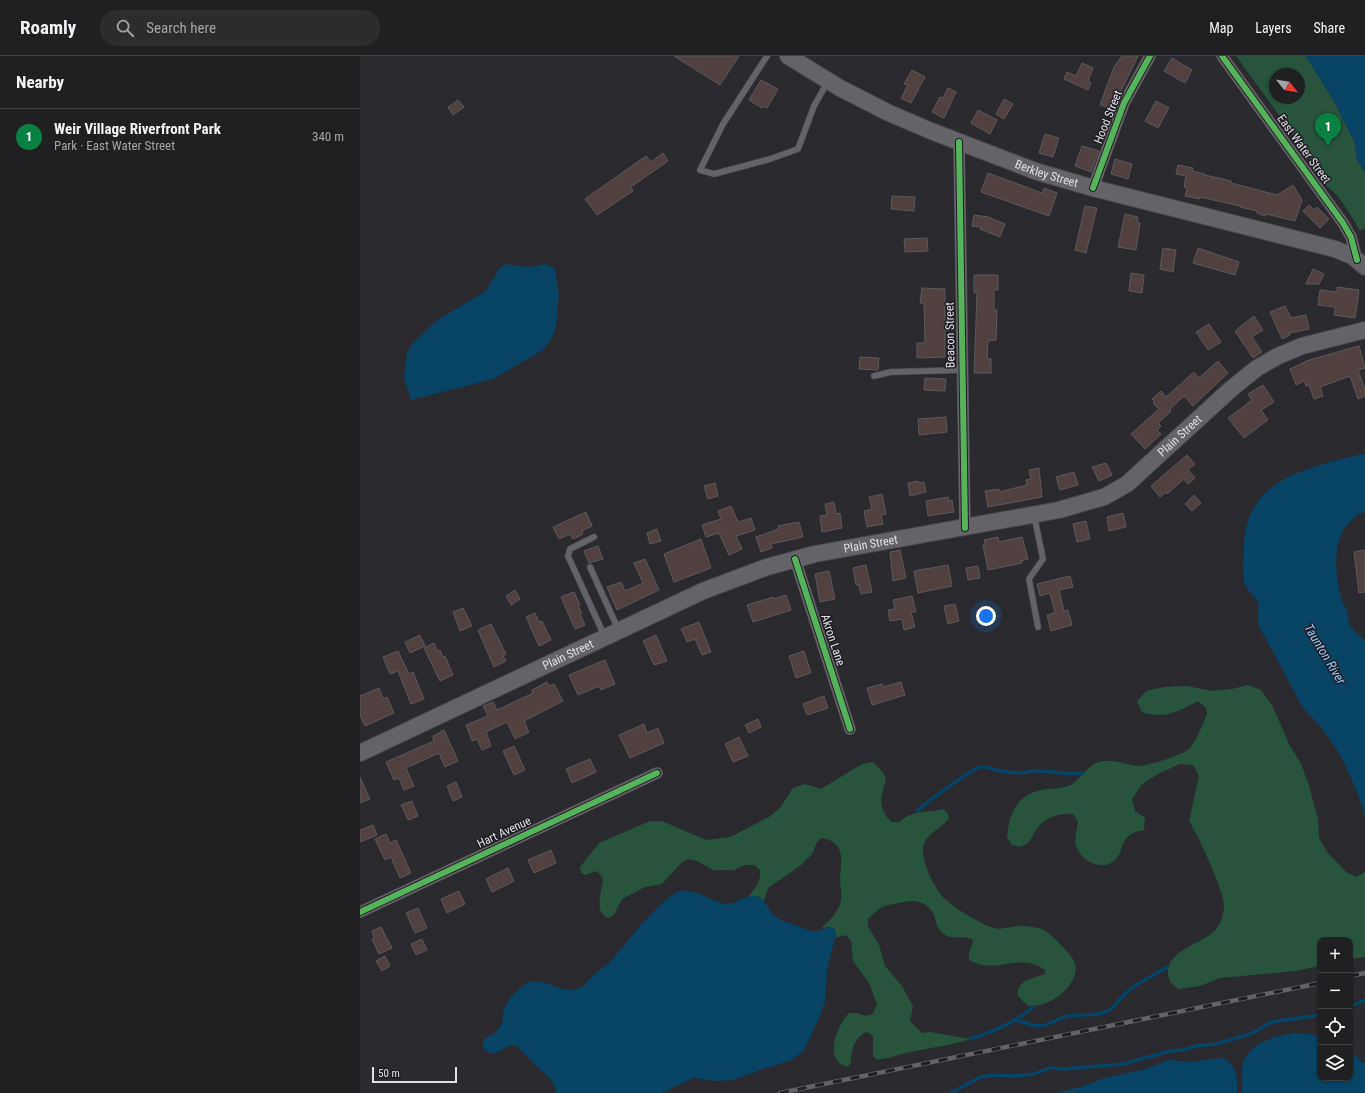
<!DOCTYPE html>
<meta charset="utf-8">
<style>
:root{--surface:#202022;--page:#2d2d2f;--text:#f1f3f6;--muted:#a2a3a5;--line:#3d3e40;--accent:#0b8043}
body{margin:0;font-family:"Roboto Condensed",sans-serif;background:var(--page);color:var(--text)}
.controls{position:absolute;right:12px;bottom:12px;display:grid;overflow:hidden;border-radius:8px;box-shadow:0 1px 3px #0004}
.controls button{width:36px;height:36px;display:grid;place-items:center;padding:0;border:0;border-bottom:1px solid var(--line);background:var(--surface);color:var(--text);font:20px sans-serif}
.compass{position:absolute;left:909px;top:12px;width:36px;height:36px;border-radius:50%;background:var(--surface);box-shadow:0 1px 3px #0004;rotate:120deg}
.scale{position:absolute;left:12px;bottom:10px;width:85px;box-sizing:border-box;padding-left:4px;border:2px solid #e0dfe4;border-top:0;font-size:11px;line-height:14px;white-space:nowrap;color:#e0dfe4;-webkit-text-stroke:3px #211f26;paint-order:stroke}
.you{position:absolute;left:626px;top:560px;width:14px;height:14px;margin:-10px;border:3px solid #fff;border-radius:50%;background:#1a73e8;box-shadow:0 0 0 6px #1a73e833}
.badge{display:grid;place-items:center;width:26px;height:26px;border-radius:50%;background:var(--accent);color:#fff;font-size:13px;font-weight:700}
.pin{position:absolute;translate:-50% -33px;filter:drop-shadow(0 1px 2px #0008)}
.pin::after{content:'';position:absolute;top:21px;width:14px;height:12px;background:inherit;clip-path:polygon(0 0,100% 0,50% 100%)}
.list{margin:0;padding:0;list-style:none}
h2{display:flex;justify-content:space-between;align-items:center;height:52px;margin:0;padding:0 16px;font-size:17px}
h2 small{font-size:13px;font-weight:400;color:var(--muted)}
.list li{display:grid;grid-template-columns:26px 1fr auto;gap:12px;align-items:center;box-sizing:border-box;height:56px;padding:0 16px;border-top:1px solid var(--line)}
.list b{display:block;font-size:15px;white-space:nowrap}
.list p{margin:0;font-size:13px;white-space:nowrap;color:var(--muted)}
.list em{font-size:13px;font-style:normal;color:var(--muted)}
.icon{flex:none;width:22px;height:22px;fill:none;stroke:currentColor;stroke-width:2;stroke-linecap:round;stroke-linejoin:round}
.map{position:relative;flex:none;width:1005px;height:1037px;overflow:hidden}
header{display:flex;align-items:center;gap:24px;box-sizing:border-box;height:56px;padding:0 20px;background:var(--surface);border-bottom:1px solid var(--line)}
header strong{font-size:19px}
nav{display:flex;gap:22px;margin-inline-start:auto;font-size:14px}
.search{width:280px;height:36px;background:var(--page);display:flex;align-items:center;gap:10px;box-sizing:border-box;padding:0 14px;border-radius:22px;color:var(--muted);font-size:15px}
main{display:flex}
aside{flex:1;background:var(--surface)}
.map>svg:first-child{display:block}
.green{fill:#28543e;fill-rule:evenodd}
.water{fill:#084466}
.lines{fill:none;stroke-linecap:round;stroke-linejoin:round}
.stream{stroke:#084466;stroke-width:3.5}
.building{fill:#504140;stroke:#5b595a}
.service-casing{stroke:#49484c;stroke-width:7}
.minor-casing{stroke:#49484c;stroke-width:12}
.secondary-casing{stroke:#49484c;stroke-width:18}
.service{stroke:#646367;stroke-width:5.5}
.minor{stroke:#646367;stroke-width:11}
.secondary{stroke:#646367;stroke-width:16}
.rail-casing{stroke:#636365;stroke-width:4.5}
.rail{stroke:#211f26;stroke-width:3;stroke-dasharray:9;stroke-linecap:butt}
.cycleway-casing{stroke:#211f26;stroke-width:8}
.cycleway{stroke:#56b35d;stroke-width:6}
.labels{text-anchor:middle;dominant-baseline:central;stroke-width:3;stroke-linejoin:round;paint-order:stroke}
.street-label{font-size:12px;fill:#e0dfe4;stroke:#211f26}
.water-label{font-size:13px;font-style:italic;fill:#90c8f1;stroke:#211f26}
</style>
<header>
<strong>Roamly</strong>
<div class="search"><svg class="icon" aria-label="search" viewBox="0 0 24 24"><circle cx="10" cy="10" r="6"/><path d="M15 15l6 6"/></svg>Search here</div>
<nav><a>Map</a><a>Layers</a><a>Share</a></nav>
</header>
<main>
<aside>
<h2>Nearby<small></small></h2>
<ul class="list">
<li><span class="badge">1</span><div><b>Weir Village Riverfront Park</b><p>Park · East Water Street</p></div><em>340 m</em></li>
</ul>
</aside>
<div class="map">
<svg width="1005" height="1037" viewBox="0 0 1005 1037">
<rect width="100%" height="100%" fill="#2b2a2e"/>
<path class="green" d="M876,0H946L975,47L995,87L997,104L1005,116V172L1000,175C994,164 987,153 980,143C972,132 961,130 959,114ZM915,18H939V42H915Z
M888,629L901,634L912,649L930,690L940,706L948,726L958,763L959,782L967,796L986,816L996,821L1005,816V901L990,903V884H960V910L936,915L860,922L840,930L819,933C811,928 808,925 808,916C807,893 847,887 858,871C861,867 863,858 864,853C866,838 838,779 829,765L839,720L833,709L820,708L800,717L782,728L772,743L775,755L785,762L784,774C755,778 768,797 751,807C738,814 720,803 716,790C714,783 717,773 718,766L713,758C699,757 688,761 678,771C673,777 671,788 662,790C659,791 655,789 652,789L647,781C649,758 657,739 681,734C690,732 700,733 708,730C721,725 725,710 739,706C753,702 764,709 778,710C788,710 822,699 829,693C836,686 844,666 847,657L846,652L838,645C818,655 805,664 782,656L777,645L786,635L804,631L827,630L852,635L872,633Z
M512,706L523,716L526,723C521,741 517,751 531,766H539C554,753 564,758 583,753L588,758L589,762C583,772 567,777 564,788C559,802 574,833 585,843C593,851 622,869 634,872C641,874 650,871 658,870C662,869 680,872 684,874C688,876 693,881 696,884C702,890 712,899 715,907C721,930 687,954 667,949L658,940C656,924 674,922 685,918V914C659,895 637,920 609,904C608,897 612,891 613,884C603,878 592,885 584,878C574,871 577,861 571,854C561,842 548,844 534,848C530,849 525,849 522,851C517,854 512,859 508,863V870L519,889L525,910L542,930L553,950L550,965L562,977L570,976L610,983C589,990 567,992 546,997C535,999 527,1004 516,1003L513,1000V980L507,976C494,981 491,994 491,1007L487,1011C463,1005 477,969 489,957H497L505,960L513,958L517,948L509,927L493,905L491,885L486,879L475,882L476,877L470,871L462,872C468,865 477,858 480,848C483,840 480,831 480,823C481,805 487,786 461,782L457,786L452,798L441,809L408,832L404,845L397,840H389L397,829L400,821V814L394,809H385L374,814H353L337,805L329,803L322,806L302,828L285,831L262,843L254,859L248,862C233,856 242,836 243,823L240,818L235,815L226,819L221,817L220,811L239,787L290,765H302L346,784L370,781L409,761L420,752L433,732L445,728L461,733L502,708Z"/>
<path class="water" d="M946,0H1005V116L997,104L995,87L975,47Z
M146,208L168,211L186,208L195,213L199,237L196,271L192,282L183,294L133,323L51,344L44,322L47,297L52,288L76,265L126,235L139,213Z
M1005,397V455C971,470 973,510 981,541C982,546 985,550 987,555C988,558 988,563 989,567C992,574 1000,579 1005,585V760L996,733L981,700L961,671L943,652L900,572C895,561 901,554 897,545C895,540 889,536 886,531C881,521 884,503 884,492C884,421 950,412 1005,397Z
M323,834L341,838L348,842L364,848L373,847L389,840H397L404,845L413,859L421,864L454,876L470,871L474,872L476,877L467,914L465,945L460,960L444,994L432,1004L403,1013L373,1024L357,1025L333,1022L302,1037H197L191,1023L173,1007L157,990H149L134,998L126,995L123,991L124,984C129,979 136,978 140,971C144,966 142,959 144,954C147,944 157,934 165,928C184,916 204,944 223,930C227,927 230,922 234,919C240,913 248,909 254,901C270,884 301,840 323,834Z
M935,977L949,978L960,981V1022H990V995L1005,1008V1037H882C883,1028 881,1017 883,1008C888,986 916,980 935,977Z
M862,1002C877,1008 878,1022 877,1037H697L724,1030L744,1022L782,1014L809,1004L830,1006Z"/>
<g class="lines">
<path class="stream" d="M557,755C563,749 614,711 621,711C629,709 634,715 641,715C647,716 654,717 660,717C666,717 672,714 678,715C693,715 707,719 723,717
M990,951L1005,944
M656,964L672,969L683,970L707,960L739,958L750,954L766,937L776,929L807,911
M610,983C633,976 655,967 673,951
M590,1037L621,1021L631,1019L656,1020L674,1018L689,1012L704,1013L763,1008L810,995L824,994L835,990L856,988L893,977L911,966L960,959"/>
</g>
<path class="building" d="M314,0H379L360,29Z
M762,0H778L761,35H759L753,53L740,49L754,11Z
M812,2L832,14L825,27L804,15Z
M722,7L733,12L728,25L731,26L728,34L704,23L707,16L716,20Z
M552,14L565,21L551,47L541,42L548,29L544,28Z
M401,24L418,33L407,52L403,50L402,52L389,44Z
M588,32L596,36L584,62L572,56L580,41L583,42Z
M644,43L653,48L644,63L636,58Z
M98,44L104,51L93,59L88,51Z
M796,45L809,52L798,72L785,65Z
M618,54L637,64L630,78L611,67Z
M685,78L699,82L693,101L679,97Z
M722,90L739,95L731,116L715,110Z
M303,97L308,105L271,131L273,135L237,159L225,143L286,100L291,106Z
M755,103L772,108L768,123L751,118Z
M818,109L833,112L832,115L845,118V119L871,125V127L917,139L933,129L942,144L935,165L906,158L905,160L897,157V155L880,151V150L840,141V143L825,140L827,132L824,131L826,120L816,118Z
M628,117L682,137L684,132L697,137L689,160L621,136Z
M532,140L555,141L554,155L531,153Z
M949,149L954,154L957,151L969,163L960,172L943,155Z
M725,150L737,152L726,197L715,194Z
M765,158L778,161L777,166L780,167L776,194L758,191Z
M614,159L628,161L645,168L640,181L620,173L621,171L612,170Z
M567,182L568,195L545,196L544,183Z
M803,192L816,194L813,216L800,213Z
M838,192L879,206L875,219L833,207Z
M953,213L964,218L959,228H946Z
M771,217L784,219L782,237L769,235Z
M614,219H638V234H634V254H637L636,284L628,285L627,302L631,303V317H614L617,237H614Z
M977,231L999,234L995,262L974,259L975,251L958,249L960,234L977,236Z
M562,232L585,233V301L557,302V287H565L564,247H560Z
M925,250L931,262L946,259L949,273L929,277L930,279L922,283L910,256Z
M894,260L903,274L892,281L902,296L893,302L875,275Z
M849,268L861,286L848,294L836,276Z
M999,290L1005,312L998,314L1005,333V340L998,343L990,320L960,331L963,340L954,343L949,329L946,330L944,325L936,329L930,313L949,304Z
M500,301L519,302L518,314L499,313Z
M858,305L868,317L833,350L824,340L810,353L811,355L798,367L801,370L797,374L801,378L785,393L771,378L799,353L793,347L795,346L792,343L801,335L806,341L834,316L839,322Z
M565,322L586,323L585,335L564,334Z
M903,329L914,346L901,354L908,364L884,382L868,362L892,344L888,338Z
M586,361L587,376L559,379L558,363Z
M827,399L835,408L828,414L835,422L828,428L824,423L807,438L806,436L800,441L791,430Z
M746,407L752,419L739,425L732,411Z
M679,412L682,441L628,451L625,435L639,433V436L667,429L666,424L671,423L669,414Z
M714,416L718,429L700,434L696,421Z
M558,425L559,427L564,426L566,436L550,440L548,427Z
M355,427L358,440L348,443L344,430Z
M522,438L526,458L521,459L523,468L507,471L504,455L512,453L509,441Z
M834,439L841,447L832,455L825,448Z
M588,441L589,445L592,444L594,456L568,460L566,445Z
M474,446L476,458L480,457L482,472L462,476L460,460L467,459L465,448Z
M371,450L378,466L391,462L395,474L376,480L382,493L369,499L359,477L346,481L342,469L361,463L358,455Z
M226,456L232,470L222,475L223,478L213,483L210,478L199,483L193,471Z
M763,457L766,471L749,475L747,461Z
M726,465L730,483L717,486L713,468Z
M439,466L443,481L411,488L412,492L401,496L396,481L419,473L418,470Z
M297,473L301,485L290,488L287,477Z
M638,481L639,486L662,481L668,503L661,505L662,507L628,514L623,489L625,488L624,484Z
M341,483L351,512L314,526L304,498Z
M238,490L243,503L229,507L224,495Z
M540,494L546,522L533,525L530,496Z
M1005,494V536L999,537L994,496Z
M285,503L299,534L257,554L247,531L261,526L265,535L283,527L274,507Z
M506,509L512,536L501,538L499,529H496L493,512Z
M588,509L592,530L558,537L554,515Z
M618,510L620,522L608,524L606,512Z
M469,515L475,543L460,546L455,518Z
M710,520L713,531L699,534L704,555L708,554L712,569L691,575L687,559L695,557L690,537L680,540L677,528Z
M155,534L160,543L151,549L146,540Z
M214,536L220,549L218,550L222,557L220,558L225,569L215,573L201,541Z
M426,539L431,554L393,566L387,549L413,541L414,543Z
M552,540L556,556H551L555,571L544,574L542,563L530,565L528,554L535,553L533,544Z
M595,548L599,565L588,568L584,550Z
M103,552L112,570L100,575L93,556Z
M175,557L179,566L182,565L191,584L179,590L166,561Z
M339,566L351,596L342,599L335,583L327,586L321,573Z
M131,568L146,598L143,600L146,605L134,611L118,574Z
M60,579L65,590L50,597L45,586Z
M296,579L307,605L294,609L283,585Z
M74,587L77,595L80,594L83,601L85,600L93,619L80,625L64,592Z
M38,595L49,618L53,616L64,643L51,648L38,615L30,618L23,601Z
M444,595L451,617L436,622L429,600Z
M245,604L255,628L241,634L239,630L218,639L209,619Z
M187,626L189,630L194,628L203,645L164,665L169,676L155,683L147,666L126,676L131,690L122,694L117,683L112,685L106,669L128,660L123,650L133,646L137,654L167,640L173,637L172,634Z
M541,626L545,639L512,649L507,632L522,628L523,631Z
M19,632L23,643L27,641L34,657L5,670L0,659V640Z
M464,640L468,652L447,659L443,648Z
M398,663L401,671L389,677L385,669Z
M284,668L287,677L298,672L304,687L270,702L259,679Z
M84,674L98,705L85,711L79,697L46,712L54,730L44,734L39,722L34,724L26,706L74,685L73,680Z
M379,681L388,700L373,706L365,688Z
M154,690L165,714L154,719L143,695Z
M230,703L236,716L212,727L206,713Z
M0,721L10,743L0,747Z
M96,726L102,741L93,745L87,730Z
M52,745L58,760L48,764L41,749Z
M13,769L17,779L0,786V774Z
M26,778L30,787L36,784L51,817L40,822L31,801L25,804L15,783Z
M191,794L196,807L174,817L168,804Z
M148,812L154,825L132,836L126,823Z
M99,835L105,848L87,857L81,843Z
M58,852L67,872L55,877L46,857Z
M21,871L32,892L19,898L12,883L14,881L12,875Z
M62,883L67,894L56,899L51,888Z
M25,900L30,910L22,915L16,905Z"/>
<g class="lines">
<defs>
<path id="service" d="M407,0L363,68L340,114L354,118L410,103L438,93L454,50L468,25
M514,320L531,316L602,314
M674,459L683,503L669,523L678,571
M234,481L210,493L208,500L244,579
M230,511L258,573"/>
<path id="minor" d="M862,0L983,167L991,181L997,204
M599,86L605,472
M733,132L764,47L790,0
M435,503L490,673
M0,856L297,717"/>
<g id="secondary">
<path id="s1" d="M428,0L480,32L529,57L571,75L675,115L733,132L975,193L992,200L1005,211"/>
<path id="s2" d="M0,697L343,535L407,511L455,498L699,454L744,441L767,428L871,333L897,312L918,300L942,290L1005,274"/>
</g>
</defs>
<use href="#service" class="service-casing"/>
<use href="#minor" class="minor-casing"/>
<use href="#secondary" class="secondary-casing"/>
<use href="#service" class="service"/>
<use href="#minor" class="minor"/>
<use href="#secondary" class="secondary"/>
<defs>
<path id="rail" d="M990,920L1005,917
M420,1037L960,927"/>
</defs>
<use href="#rail" class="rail-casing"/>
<use href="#rail" class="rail"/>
<defs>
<path id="cycleway" d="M862,0L983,167L991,181L997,204
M599,86L605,472
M733,132L764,47L790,0
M435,503L490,673
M0,856L297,717"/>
</defs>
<use href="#cycleway" class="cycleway-casing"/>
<use href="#cycleway" class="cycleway"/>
</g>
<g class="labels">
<g class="street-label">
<text transform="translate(748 61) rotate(-68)">Hood Street</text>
<text transform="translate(944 93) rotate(54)">East Water Street</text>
<text stroke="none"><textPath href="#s1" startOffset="285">Berkley Street</textPath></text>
<text transform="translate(590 279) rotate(-91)">Beacon Street</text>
<text stroke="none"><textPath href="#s2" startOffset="890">Plain Street</textPath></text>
<text stroke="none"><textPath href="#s2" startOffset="554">Plain Street</textPath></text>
<text transform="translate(473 584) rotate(72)">Akron Lane</text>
<text stroke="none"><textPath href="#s2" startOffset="230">Plain Street</textPath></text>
<text transform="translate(144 776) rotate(-25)">Hart Avenue</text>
</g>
<g class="water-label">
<text transform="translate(965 598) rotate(59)">Taunton River</text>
</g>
</g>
</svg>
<div class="controls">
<button>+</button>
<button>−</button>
<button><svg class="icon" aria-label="locate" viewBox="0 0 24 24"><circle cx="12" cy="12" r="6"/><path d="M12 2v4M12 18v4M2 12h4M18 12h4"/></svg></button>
<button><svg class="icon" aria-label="layers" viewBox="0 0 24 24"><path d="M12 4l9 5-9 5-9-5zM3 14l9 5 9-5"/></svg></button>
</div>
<svg class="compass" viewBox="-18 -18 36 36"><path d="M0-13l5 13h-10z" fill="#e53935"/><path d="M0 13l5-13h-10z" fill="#a2a3a5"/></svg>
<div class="scale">50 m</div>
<div class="you"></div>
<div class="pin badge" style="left:968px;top:90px">1</div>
</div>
</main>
